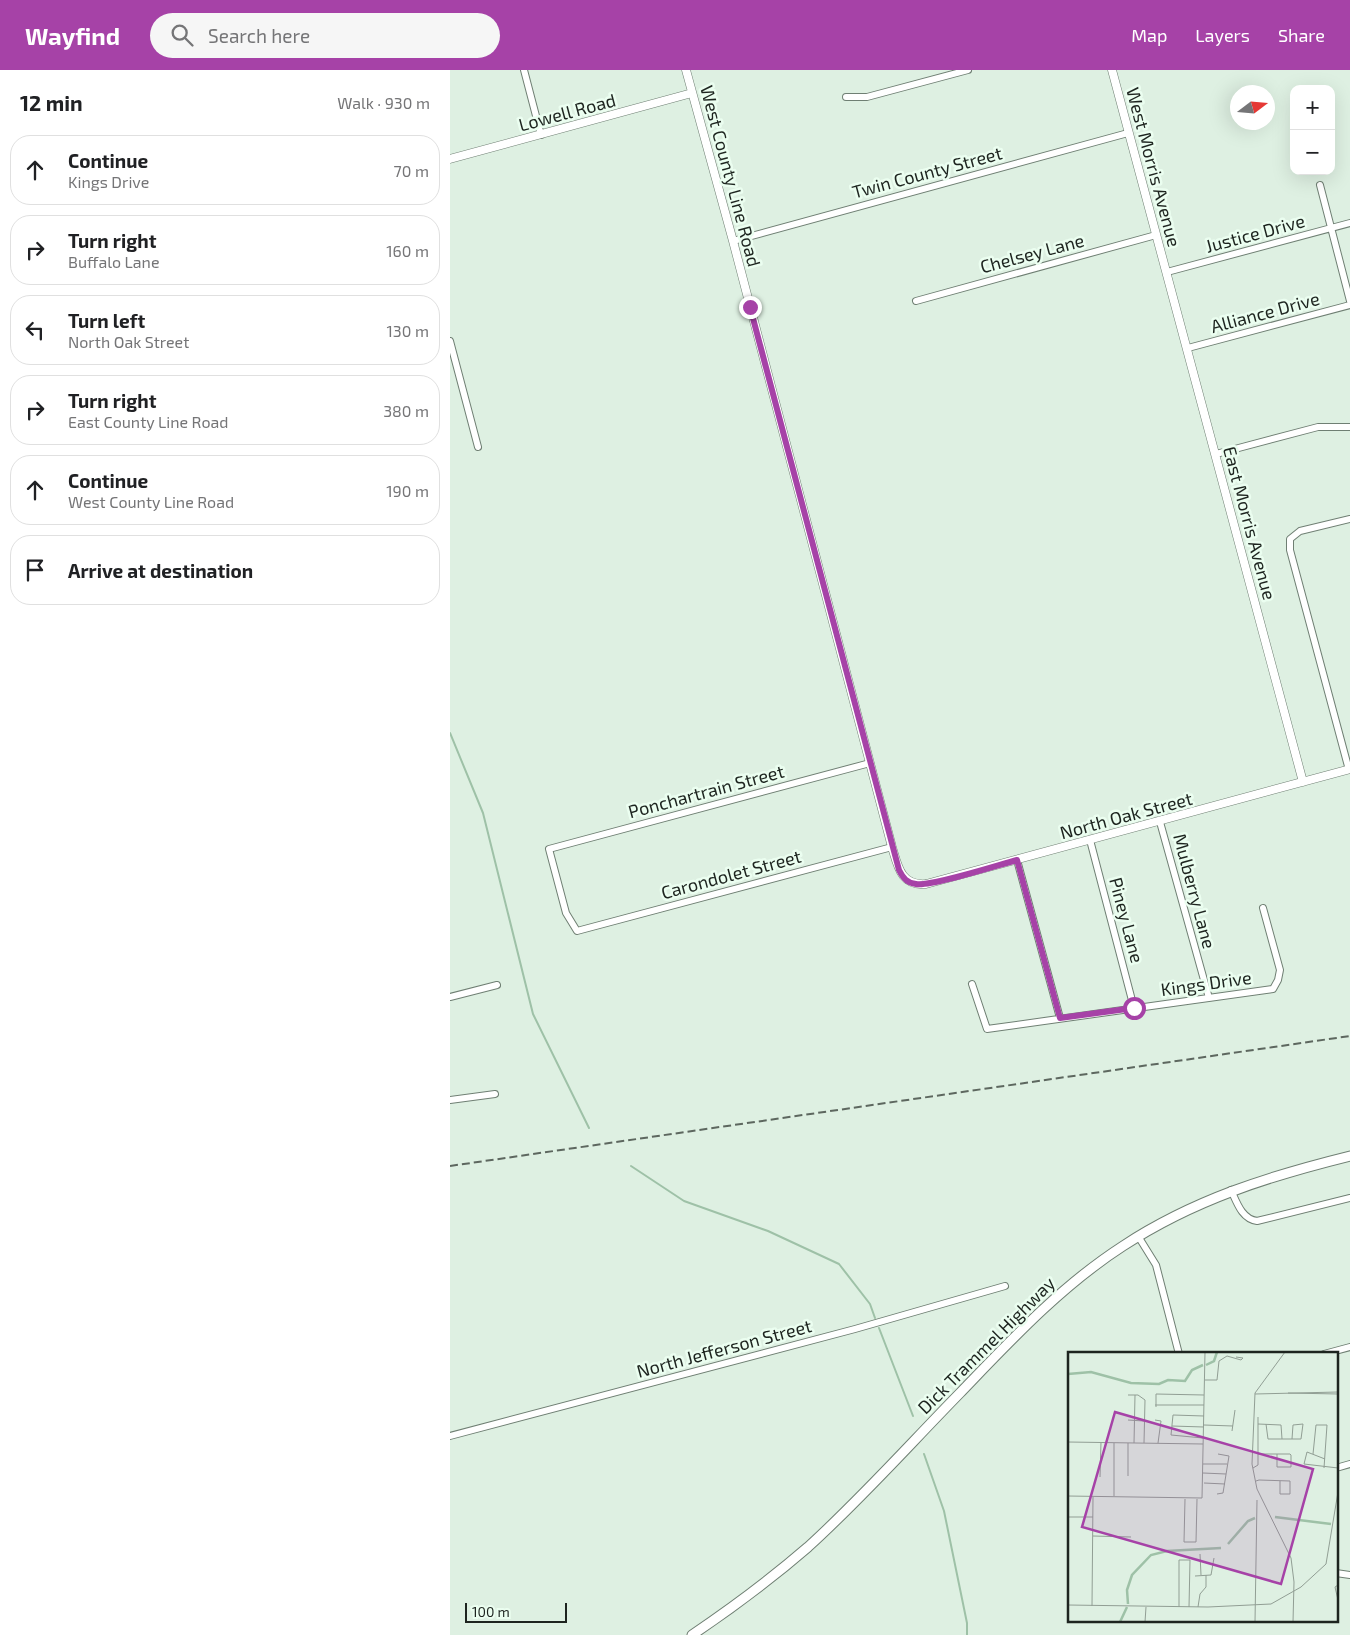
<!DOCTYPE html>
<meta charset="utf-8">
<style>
:root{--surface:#fff;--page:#f6f6f6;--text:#202124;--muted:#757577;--line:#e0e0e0;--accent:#a642a7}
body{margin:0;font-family:"Exo 2",sans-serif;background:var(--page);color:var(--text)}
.controls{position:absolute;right:15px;top:15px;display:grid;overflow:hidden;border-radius:10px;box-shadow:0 5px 20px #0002}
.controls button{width:45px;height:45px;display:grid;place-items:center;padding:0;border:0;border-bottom:1px solid var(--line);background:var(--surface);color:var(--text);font:25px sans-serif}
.compass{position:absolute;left:780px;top:15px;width:45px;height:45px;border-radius:50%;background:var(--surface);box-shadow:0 5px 20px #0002;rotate:74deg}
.scale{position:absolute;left:15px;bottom:12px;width:102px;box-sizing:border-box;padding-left:5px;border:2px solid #1d241f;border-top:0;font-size:14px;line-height:18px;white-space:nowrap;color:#1d241f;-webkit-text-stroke:4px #ebfef0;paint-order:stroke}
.stop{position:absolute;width:15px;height:15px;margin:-11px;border:4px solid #a642a7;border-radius:50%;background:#fff}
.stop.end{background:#a642a7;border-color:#fff;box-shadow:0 1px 5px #0008}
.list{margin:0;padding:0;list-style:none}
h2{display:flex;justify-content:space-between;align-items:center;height:65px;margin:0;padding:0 20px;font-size:21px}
h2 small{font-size:16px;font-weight:400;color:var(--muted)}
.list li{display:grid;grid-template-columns:32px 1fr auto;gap:15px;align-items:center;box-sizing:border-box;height:70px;margin:0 10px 10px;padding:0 10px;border:1px solid var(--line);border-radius:20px}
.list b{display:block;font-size:19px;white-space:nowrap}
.list p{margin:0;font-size:16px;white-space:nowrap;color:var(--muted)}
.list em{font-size:16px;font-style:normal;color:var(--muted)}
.icon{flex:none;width:28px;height:28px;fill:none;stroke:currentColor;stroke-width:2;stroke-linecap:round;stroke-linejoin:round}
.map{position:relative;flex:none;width:900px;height:1565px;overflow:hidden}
header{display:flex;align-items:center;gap:30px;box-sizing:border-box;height:70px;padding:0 25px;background:var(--accent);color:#fff}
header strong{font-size:24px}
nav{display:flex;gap:28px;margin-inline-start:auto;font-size:18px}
.search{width:350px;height:45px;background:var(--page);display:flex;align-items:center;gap:12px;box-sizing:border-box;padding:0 18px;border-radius:28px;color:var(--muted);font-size:19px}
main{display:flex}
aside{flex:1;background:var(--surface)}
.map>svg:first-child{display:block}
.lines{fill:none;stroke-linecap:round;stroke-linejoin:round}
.stream{stroke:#9ec1a7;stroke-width:2}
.minor-casing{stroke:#6f7f73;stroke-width:8}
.tertiary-casing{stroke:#6f7f73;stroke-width:9}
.secondary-casing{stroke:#6f7f73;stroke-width:11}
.minor{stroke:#fff;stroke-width:6}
.tertiary{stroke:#fff;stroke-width:8}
.secondary{stroke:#fff;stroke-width:9}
.rail{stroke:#5d675f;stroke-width:2;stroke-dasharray:8 4;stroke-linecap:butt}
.route{stroke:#a642a7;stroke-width:6}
.labels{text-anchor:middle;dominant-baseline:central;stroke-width:5;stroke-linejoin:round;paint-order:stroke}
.street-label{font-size:18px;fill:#1d241f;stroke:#ebfef0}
.inset-river{fill:none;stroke:#9ec1a7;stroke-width:2.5}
.inset-road{fill:none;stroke:#919e94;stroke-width:1}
.view{fill:#a642a7;fill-opacity:0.15;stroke:#a642a7;stroke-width:2.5}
.inset-edge{fill:none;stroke:#1d241f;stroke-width:2.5}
</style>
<header>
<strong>Wayfind</strong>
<div class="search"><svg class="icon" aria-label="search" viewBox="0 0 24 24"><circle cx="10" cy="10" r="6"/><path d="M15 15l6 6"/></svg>Search here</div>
<nav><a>Map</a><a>Layers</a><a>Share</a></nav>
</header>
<main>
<aside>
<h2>12 min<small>Walk · 930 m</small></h2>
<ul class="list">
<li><svg class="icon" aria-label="ahead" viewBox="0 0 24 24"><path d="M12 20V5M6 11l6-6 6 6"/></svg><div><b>Continue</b><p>Kings Drive</p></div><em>70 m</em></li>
<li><svg class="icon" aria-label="right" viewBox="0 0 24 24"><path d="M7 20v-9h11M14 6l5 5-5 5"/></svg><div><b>Turn right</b><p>Buffalo Lane</p></div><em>160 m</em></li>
<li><svg class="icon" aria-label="left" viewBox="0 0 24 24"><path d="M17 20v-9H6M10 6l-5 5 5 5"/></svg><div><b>Turn left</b><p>North Oak Street</p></div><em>130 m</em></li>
<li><svg class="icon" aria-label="right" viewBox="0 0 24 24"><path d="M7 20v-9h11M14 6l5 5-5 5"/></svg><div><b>Turn right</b><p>East County Line Road</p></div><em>380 m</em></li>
<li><svg class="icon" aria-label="ahead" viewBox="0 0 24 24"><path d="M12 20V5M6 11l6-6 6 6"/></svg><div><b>Continue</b><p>West County Line Road</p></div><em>190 m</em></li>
<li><svg class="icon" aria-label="arrive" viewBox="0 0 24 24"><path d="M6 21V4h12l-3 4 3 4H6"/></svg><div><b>Arrive at destination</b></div></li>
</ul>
</aside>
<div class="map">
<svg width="900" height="1565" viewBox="0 0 900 1565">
<rect width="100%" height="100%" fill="#def0e2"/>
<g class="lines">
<path class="stream" d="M0,663L33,743L83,944L139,1058
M181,1096L234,1131L318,1161L389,1194L420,1234L425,1248
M429,1258L463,1346
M474,1384L494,1441L517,1553V1565"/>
<defs>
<path id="minor" d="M74,0L91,65
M396,27H417L518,0
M870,115L900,231
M283,171L678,63
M717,202L900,153
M466,231L706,165
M0,271L28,377
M738,278L900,235
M766,384L868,357H900
M420,693L99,779L116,843L127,861L442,777
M899,700L840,480V469L850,461L900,449
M710,752L759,928
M640,770L684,938
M567,790L610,948
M522,914L537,959L823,919L828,910L830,900L813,838
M0,927L47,915
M0,1030L45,1024
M781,1120C787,1133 792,1149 807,1151L900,1128
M688,1166L706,1195L729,1284
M874,1284L900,1277
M0,1366L405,1259L555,1216
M886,1398L900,1394
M886,1503L900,1505"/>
<path id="tertiary" d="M236,0L283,171L442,777C448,797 451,816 476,814L900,699
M662,0L853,712
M0,89L242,23"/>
<path id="secondary" d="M242,1565C282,1538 321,1509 358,1477C411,1429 460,1374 510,1323C561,1270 611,1216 673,1176C743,1130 819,1106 900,1086"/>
</defs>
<use href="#minor" class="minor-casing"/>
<use href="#tertiary" class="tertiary-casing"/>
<use href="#secondary" class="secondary-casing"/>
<use href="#minor" class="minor"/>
<use href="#tertiary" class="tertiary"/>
<use href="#secondary" class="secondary"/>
<path class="rail" d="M0,1096L900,966"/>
</g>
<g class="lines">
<path class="route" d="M300,237L449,800C453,808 457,813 466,814C480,817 548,795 567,790L610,948L684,938"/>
</g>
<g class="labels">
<g class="street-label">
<text transform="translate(117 42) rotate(-15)">Lowell Road</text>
<text transform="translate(704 97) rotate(75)">West Morris Avenue</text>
<text transform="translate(477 102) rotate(-15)">Twin County Street</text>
<text transform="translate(281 106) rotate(75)">West County Line Road</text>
<text transform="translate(805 163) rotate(-15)">Justice Drive</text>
<text transform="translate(582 183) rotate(-15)">Chelsey Lane</text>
<text transform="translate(815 242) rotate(-15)">Alliance Drive</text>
<text transform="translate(800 453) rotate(75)">East Morris Avenue</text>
<text transform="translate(256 721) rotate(-15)">Ponchartrain Street</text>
<text transform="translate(676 745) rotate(-15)">North Oak Street</text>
<text transform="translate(281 804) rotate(-15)">Carondolet Street</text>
<text transform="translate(745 821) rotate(75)">Mulberry Lane</text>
<text transform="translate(677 850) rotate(75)">Piney Lane</text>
<text transform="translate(756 913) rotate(-8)">Kings Drive</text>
<text transform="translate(536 1275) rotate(-45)">Dick Trammel Highway</text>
<text transform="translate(274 1278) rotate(-15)">North Jefferson Street</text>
</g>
</g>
<g transform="translate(618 1282)">
<rect width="270" height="270" fill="#def0e2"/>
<path class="inset-river" d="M138,13L146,9L149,0M0,22L23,20L63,31L91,32L100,28L117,29L124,18L135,13M207,165L263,172M160,192L180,169L187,166M60,252L59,238L64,223L83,203L99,199L153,196M52,270L59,255"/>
<path class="inset-road" d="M217,0L187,41L184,112L189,137L223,206L226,230L225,270M137,28H149L151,9L159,4L173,8L175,6L168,5M220,41L270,42M187,42L270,40M60,43H70L77,48L76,91M87,53H136M88,55V42L136,43M60,68L76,69M87,68L93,69L90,91M190,72L213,73L214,87M198,72L200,87H233L235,72L225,73L224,87M136,73L165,74M104,74L136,75M164,79L167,58M135,86L103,83L105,63L136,64M0,90L135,92M66,91L67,43M190,102H222L223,103V115H209V102M245,102L248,73H259L256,116M257,107L239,100L236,112L270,116M135,112H159M185,116L190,113V65M135,121L158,122M60,124V91M32,125L33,90M188,129L191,128L222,129V142H212V129M136,131L157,132M149,142L155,141L161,104L150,102M0,144L134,146L137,0M46,144V91M117,147L116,190H128L129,147M0,165H25M25,184L63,185M132,202L133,223M127,224L143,223L146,206M270,233L267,235L270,248M0,253L140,255L203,252L233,235L258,212L270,140M24,254L25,145M111,255V208H122L121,255M130,255L132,242L138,235V223M77,270L78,255M187,270L189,148"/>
<path class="view" d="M47,60L245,117L213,232L14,175Z"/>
<rect width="270" height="270" class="inset-edge"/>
</g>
</svg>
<div class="controls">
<button>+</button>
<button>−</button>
</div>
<svg class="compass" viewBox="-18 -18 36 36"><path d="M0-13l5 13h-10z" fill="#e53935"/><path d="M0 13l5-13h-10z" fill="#757577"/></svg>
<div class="scale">100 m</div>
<div class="stop" style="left:684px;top:938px"></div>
<div class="stop end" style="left:300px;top:237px"></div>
</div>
</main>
